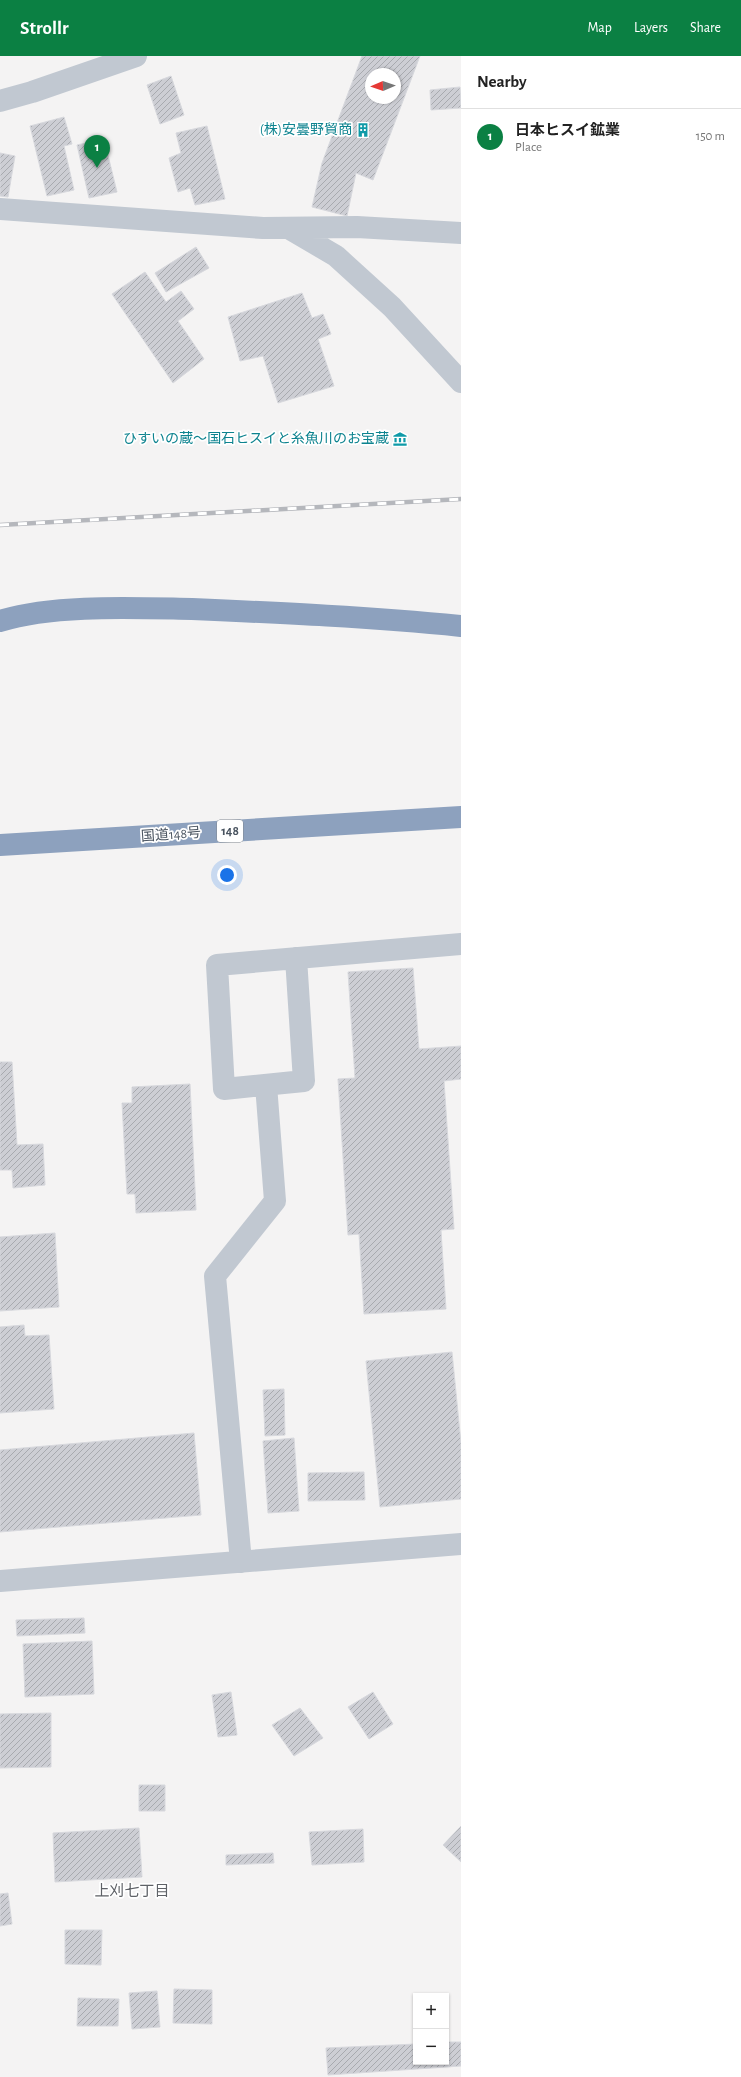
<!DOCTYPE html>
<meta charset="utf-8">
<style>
:root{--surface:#fff;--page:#f6f6f6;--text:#222;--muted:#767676;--line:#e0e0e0;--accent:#0b8043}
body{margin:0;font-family:"Alegreya Sans","Noto Sans JP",sans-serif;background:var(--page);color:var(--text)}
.controls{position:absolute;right:12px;bottom:12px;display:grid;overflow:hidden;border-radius:0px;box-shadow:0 1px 3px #0004}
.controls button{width:36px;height:36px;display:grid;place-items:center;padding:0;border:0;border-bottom:1px solid var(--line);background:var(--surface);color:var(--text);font:20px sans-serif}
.compass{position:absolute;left:365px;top:12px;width:36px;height:36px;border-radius:50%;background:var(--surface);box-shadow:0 1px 3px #0004;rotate:268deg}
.you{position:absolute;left:227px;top:819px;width:14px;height:14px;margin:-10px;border:3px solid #fff;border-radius:50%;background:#1a73e8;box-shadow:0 0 0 6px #1a73e833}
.badge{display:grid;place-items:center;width:26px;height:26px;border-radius:50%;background:var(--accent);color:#fff;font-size:13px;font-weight:700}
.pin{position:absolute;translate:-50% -33px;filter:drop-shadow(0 1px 2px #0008)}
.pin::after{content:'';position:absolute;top:21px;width:14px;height:12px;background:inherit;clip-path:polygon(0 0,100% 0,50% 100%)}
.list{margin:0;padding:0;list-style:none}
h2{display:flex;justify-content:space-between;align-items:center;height:52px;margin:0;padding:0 16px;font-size:17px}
h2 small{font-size:13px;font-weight:400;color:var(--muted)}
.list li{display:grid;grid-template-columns:26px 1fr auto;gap:12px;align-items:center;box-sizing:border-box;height:56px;padding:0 16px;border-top:1px solid var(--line)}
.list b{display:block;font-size:15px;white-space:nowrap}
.list p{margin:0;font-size:13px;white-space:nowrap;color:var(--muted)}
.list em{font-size:13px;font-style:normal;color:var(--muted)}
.map{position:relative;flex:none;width:461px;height:2021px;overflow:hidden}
header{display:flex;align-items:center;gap:24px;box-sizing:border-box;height:56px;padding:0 20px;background:var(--accent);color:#fff}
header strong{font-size:19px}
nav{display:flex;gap:22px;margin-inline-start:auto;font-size:14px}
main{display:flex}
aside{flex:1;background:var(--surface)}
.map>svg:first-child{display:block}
.building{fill:url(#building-hatch);stroke:#d7d8dd;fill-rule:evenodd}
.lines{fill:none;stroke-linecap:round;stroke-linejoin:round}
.minor{stroke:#c1c8d1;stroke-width:22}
.highway{stroke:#8da1be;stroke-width:22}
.rail-casing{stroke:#b5b7bc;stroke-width:4.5}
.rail{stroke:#fff;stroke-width:3;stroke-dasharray:9;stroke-linecap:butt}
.labels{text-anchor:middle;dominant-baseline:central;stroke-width:3.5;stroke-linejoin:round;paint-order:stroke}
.shield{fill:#fff;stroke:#808790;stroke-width:1}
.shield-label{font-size:13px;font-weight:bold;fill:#4a5460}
.culture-label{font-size:14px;fill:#0d838f;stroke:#fff;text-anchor:end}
.street-label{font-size:14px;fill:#4a5460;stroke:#fff}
.neighbourhood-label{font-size:15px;fill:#5f6267;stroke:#fff}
</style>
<header>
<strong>Strollr</strong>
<nav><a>Map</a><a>Layers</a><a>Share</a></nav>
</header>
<main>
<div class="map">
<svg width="461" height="2021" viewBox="0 0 461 2021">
<defs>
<pattern id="building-hatch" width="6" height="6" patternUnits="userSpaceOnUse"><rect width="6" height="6" fill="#cdced4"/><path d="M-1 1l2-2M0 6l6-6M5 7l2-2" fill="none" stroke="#a8aaaf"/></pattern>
</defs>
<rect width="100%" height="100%" fill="#f4f3f3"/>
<path class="building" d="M362,0H420L373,124L356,117L347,160L312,151L322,107ZM371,18H395V42H371Z
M171,20L184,59L160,68L147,29Z
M460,31L461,52L431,54L430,34Z
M64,61L72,88L64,90L74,134L47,140L30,70Z
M207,70L225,143L195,149L190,132L178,136L169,102L181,97L176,77Z
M104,83L117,136L89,142L77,89Z
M0,97L15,100L8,141L0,140Z
M196,191L209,212L166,236L155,217Z
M145,216L166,246L181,235L194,253L178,265L204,303L173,327L112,238Z
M302,237L312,262L323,258L331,278L318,283L334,330L278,347L263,300L240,305L228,261Z
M413,912L419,993L461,990V1023L444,1025L454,1173L441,1174L446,1253L364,1258L359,1178L348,1179L338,1023L355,1022L348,916Z
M0,1006H12L17,1089L43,1088L45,1129L13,1132L12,1114H0Z
M190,1028L196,1154L136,1157L135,1138H127L122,1047H132V1031Z
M55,1177L59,1251L0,1255V1181Z
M24,1269L25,1280L49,1279L54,1353L0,1357V1271Z
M452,1296L461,1387V1443L380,1451L366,1305Z
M284,1333L285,1379L265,1380L263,1334Z
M194,1377L201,1459L0,1476V1394Z
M294,1382L299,1455L268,1457L263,1385Z
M364,1416L365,1444L308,1445V1417Z
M84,1562L85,1577L17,1580L16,1564Z
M92,1585L94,1638L25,1641L23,1588Z
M231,1636L237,1679L218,1681L212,1639Z
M373,1636L393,1668L369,1683L348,1651Z
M300,1652L323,1682L294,1700L272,1669Z
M51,1657V1711L0,1712V1658Z
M139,1729H165V1755H139Z
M461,1770V1806L443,1789Z
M139,1772L142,1821L55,1826L53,1777Z
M363,1773L364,1806L312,1809L309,1776Z
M273,1797L274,1807L226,1809V1799Z
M8,1837L12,1868L0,1870V1838Z
M65,1874H102L101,1909L65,1908Z
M174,1933L212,1934V1968L173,1967Z
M157,1935L160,1971L132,1973L129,1937Z
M78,1942L119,1943L118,1970H77Z
M446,1986H461V2010L328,2019L326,1992L416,1988V2006H446Z"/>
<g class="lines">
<path class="minor" d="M0,45L32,36L136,0
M0,153L263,172L357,171L461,177
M290,173L336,200L392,251L461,326
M296,902L304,1025L224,1033L217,909L461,888
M241,1506L215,1220L275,1145L266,1029
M0,1525L461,1488"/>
<path class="highway" d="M0,565C54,548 136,552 192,553C282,557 372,561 461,570
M0,789L461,761"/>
<defs>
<path id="rail" d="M0,469L461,443"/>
</defs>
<use href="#rail" class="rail-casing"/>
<use href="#rail" class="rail"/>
</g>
<defs>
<symbol id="building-bare" viewBox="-9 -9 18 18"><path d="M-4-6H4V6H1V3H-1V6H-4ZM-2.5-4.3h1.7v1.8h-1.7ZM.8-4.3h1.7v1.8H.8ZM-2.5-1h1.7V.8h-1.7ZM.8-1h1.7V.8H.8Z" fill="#0f9aa8" stroke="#fff" stroke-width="2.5" paint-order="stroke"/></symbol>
<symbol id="museum-bare" viewBox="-9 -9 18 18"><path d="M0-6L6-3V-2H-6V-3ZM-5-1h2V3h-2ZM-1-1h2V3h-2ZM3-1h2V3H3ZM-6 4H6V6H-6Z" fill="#0f9aa8" stroke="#fff" stroke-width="2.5" paint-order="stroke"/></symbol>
</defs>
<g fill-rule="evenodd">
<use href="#building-bare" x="353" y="64" width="20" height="20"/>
<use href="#museum-bare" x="390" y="373" width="20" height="20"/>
</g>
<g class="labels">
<rect class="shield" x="217" y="764" width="26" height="22" rx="3"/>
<g class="shield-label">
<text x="230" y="775">148</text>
</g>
<g class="culture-label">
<text x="352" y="74">(株)安曇野貿商</text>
<text x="389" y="383">ひすいの蔵～国石ヒスイと糸魚川のお宝蔵</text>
</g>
<g class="street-label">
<text transform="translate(171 779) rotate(-4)">国道148号</text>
</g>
<g class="neighbourhood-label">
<text x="132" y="1835">上刈七丁目</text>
</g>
</g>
</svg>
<div class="controls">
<button>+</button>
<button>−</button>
</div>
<svg class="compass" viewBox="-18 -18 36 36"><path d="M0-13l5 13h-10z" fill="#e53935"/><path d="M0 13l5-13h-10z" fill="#767676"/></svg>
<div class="you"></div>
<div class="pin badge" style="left:97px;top:112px">1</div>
</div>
<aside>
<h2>Nearby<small></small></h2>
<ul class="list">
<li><span class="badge">1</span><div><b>日本ヒスイ鉱業</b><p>Place</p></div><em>150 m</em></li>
</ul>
</aside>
</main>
